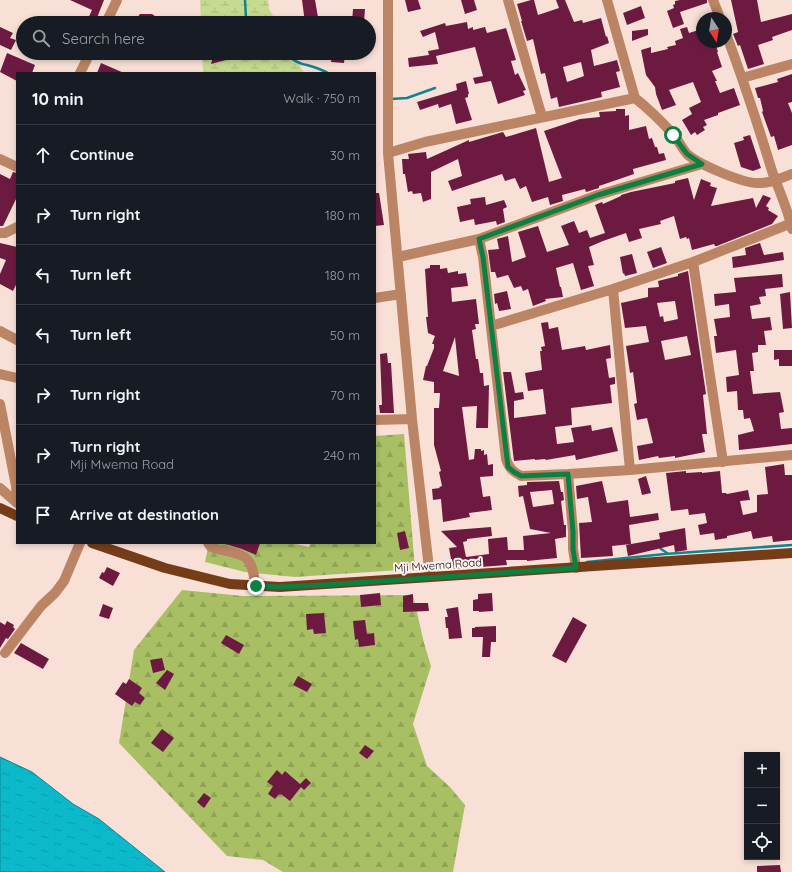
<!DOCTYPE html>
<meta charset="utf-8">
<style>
:root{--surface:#171b24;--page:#242831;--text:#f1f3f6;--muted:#9ea1a6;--line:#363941}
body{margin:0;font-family:Quicksand,sans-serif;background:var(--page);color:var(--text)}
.controls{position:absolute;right:12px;bottom:12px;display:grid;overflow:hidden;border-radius:0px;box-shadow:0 2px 6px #0003}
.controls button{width:36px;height:36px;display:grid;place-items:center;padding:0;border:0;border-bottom:1px solid var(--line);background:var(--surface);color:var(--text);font:20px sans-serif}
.compass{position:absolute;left:696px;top:12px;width:36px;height:36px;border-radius:50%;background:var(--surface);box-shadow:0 2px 6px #0003;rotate:168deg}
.stop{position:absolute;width:12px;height:12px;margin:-9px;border:3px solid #0b8043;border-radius:50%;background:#fff}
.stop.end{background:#0b8043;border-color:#fff;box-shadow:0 1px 4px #0008}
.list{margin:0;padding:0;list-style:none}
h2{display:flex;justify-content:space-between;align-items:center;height:52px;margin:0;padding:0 16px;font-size:17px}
h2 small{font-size:13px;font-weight:400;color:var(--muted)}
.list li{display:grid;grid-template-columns:26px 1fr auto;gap:12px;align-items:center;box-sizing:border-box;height:60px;padding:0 16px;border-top:1px solid var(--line)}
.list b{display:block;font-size:15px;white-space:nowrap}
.list p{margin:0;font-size:13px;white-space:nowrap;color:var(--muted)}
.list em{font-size:13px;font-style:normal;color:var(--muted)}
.icon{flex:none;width:22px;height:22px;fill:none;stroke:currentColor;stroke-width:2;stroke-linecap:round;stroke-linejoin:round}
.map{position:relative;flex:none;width:792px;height:872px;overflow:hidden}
.search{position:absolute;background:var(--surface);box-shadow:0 2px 6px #0003;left:16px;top:16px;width:360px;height:44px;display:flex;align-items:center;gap:10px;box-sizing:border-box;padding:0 14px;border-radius:22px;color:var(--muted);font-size:15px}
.panel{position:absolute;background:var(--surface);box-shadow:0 2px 6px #0003;left:16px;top:72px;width:360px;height:472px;border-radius:0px}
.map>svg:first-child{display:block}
.forest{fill:url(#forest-firs)}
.wetland{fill:url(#wetland-marsh)}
.water{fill:url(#water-ripples);stroke:#0e8591}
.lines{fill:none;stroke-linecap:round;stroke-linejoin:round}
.stream{stroke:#0e8591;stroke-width:2.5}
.building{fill:#6d1a41;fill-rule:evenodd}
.minor{stroke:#bb8464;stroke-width:10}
.major{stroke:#753d17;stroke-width:10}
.route{stroke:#0b8043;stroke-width:5}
.labels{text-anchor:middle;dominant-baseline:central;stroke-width:4;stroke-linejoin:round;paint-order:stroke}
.street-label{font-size:11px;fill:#150d0a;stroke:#fcf1ee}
</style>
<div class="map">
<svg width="792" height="872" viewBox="0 0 792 872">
<defs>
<pattern id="forest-firs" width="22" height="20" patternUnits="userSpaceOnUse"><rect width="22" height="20" fill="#a8c063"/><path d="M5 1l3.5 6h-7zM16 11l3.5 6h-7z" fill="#90a455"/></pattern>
<pattern id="wetland-marsh" width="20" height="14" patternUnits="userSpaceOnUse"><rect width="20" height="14" fill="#c7db90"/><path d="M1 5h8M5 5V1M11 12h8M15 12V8" fill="none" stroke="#aabb7b"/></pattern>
<pattern id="water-ripples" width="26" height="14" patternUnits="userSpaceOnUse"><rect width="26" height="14" fill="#0bb9cb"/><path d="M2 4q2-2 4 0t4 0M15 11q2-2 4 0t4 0" fill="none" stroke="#0a9ead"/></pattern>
</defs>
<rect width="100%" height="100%" fill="#f9e0d7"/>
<path class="forest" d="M404,434L415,569L295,577L245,572L205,562L209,543H291L309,547L310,543H375V436Z
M182,590L243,596L413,595L424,643L431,666L413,724L427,766L450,787L465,805L453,872H283L263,860L227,856L119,743L134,650Z"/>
<path class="wetland" d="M200,0H268L269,9L277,23H201Z
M202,53H293L304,73H203Z"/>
<path class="water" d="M0,757L32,772L73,804L99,819L165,872H0Z"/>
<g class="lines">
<path class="stream" d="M245,0L246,18L251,23
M284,53C290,58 298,64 307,65C314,67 321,69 328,73
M391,99L407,98L435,88
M659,546L661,549L667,553
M587,562L665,554L792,545"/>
</g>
<path class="building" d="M70,0H104L95,23H86L92,10Z
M302,0H315L319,23H305Z
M405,0H418L421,9L408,12Z
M461,0H474L477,10L465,14Z
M531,0H534L538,15L559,8L556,0H565L574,22L582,20L583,23L601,18L606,37L607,36L609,43L591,50L594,66L617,60L620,71L616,72L620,87L601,92L602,97L559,107L557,97L551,99L545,73L541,74L533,39L527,41L521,21H522L517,4ZM581,62L584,76L567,82L563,67Z
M680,0H707V3L680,12L684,24L673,28L667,11L674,8L673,5L675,4V1Z
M731,0H757L761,22L792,14V30L772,37L773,40L758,45L764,64L748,69L740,45L738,46L733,34L738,32Z
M641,6L645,18L627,25L623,13Z
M353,9H365L364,23H352Z
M140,14H152L165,23H133Z
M467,22L468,29L473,27V30L485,27L487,33L506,28L516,60L511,61L515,75L518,73L526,90L523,91L525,95L498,104L491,81L475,84L473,78L483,76L475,47L436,56L438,64L409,67L408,58L429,55L428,51L439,49L435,32L423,37L420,31L445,23L446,26Z
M0,27L13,33L10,38L16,40L11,50L0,45Z
M687,27L689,33L702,29V42H715L718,52H717L722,67L712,71L717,81H715L720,93L734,88L740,105L718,113V115L704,120L707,125L703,127L705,130L697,135L695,132L691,135L682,120L692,114L689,108L701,102L693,82L669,90L676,105L662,110L656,94L655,87L646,75L641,50L651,47V53L668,49L667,47L676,45L675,41L683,38L680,29Z
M648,29V35L632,41V31Z
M7,53L35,65L32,73H17V81L0,72Z
M214,53H229L226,60L211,64Z
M338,53H345L344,63L331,62L332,54H338Z
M101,63L124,73H97Z
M792,74V102L788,103L792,113V145L778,150L774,136L771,137L762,112L763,111L760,98H758L755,88L778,82L777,79Z
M466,81L469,94H468V97L465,98L472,120L456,124L451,104L439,108L438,104L420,110L417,102L457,90L456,84Z
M616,109H625V116L629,115V130L646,126L649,139L652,138L655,147H657L659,154L664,153L666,160L633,169L634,174L599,186V188L586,192L585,189L562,195L563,201L550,205L548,197L532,202L526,186L520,189L515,178L505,181L502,174L452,191L448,181L462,176L458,159L431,172V199L423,202L421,193L413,194L412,191L408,192L405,174H403L402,159H409L408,154L426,152L427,159L469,140V142L503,132L506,137L536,128L549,182L562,178L544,131L580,119L600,117L599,112L616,111Z
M750,135L761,168L753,171L741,167L734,143L744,140L743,137Z
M13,172L17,173V197L3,226H0V174L10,179Z
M688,178L694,200L701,179L711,183L710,186L717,188L711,206L753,198L756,208L763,195L771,198L766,206L769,208L768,210L778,216L772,224L717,246H715L714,244L692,250L689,238L687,239L686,237L680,239L674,216L660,221L661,224L639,229L642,238L629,242L626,233L603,241L589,247L594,265L588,266L594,286L581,290L573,263L556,268L560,287H561L563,297L545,299L546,301L533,306L528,289L523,291L521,286L514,288L508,275L497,278L495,272H491L488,250L499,249L497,239L508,236L512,262L526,257L518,232L538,226L547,252L569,245L561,226L574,221L579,233L587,230L590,238L605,233L595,205L602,202L603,204L621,196V195L631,192L675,183V181Z
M375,193H379L384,225L375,226Z
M485,197L486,205L504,200L507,207L503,209L505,222L497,225L496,221L475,225L474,219L460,222L457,207L471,204L470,199Z
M0,243L17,247V283L13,291L0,284V274L6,260L0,258Z
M760,243L764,255L783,252L784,260L733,268L732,257L746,255L745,248Z
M661,247L667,263L653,268L647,252Z
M632,254L637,273L625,276L624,273L623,274L620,257Z
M430,265H440V269L447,268L448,273L458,271V274L466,273L468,286L451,288L452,302L476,299L479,324H475L476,329L472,330L476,359H478L480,373H483L484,386L489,385L488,428H476L477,406L462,407L469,460L474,459L475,449H481V451L484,450V455L487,454L488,465L493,464V476L480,477L483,497L490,496L492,510L469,513L470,517L443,522L441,499L433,500L432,489L440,488L439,487L442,486L439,472L441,471L434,445V408H439L440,393H434V382L423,380L426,366H427L434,348V344H432L435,336L428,333L426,317H428L425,269L430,268ZM455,337L459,376L443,371Z
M688,271L706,394L703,395L707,434H702L705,452L675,458V456L659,458L658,456L639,460L637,446L653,443L647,418L637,420L634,404L637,403L633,372L630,373L626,346L649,342L646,326L625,328L621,303L648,297V288L659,287L658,281L678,276V274ZM675,301L678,319L664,322L663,316L660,317L657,303ZM687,336L691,355L665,360L661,341Z
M782,274L783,287L765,289L766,296L759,297L761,304L750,306L752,319L770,317L772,330L764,331L766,345H758V352L752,353L754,371H750L753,394L780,392L784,412L779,413L781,429L792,428V444L739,450L738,435L754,431L750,418L744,419L743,410H738L737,391L727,392L726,377L739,375L736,350L716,353L714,336H717L714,319L730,317L729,304L715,306L714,294L736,292L734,278Z
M507,291L511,309L499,311L497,303L495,304L494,294Z
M790,292L792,328L783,329L780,294Z
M548,322L549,329L558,327L562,350L585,346L586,350L610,345L611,358L606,359L609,378L615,377V384L610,385L612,403L571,408L572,425L555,427L557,444L574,442L571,428L591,425L592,431L612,427L618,451L576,460L575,455L546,460L545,459L535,460V459L514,461L503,372H511L515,393L523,392L524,399L514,401V418L546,414L543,389L528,391L525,373L542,370L540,351H542L541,347L545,346L541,323Z
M774,350H792V366H779V359L774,360Z
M387,353L388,363H391L394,413H380L379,405H382L380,354Z
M784,464L785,475H792V540L773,542L772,536L753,539L751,531L727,536V538L715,540L714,533L700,535L698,525L707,523L705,513L689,515L688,509L671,511L666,473L686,471V473L702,472V473L720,471L722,493H726L727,494L748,490L750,500L740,501L743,515L757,512V495L768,494L765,467Z
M646,476L651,493L642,495L638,479Z
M559,481L561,492H563L564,500L561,501L564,525H566V537L555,539L557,558L527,561V560H506L507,565L454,569L452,559H451L449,548L457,547L441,531L491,527L492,536L467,539V541L463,542L466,557L489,554L488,539L507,537L508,550H524L523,536L551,533L530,529L523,496L519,497L518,486L527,485V482ZM552,490L554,504L533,507L530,492Z
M602,481L607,503L628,500L630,517L658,513L659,520L629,525L631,544L660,539L659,533L685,528L687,550L675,552L674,545L628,556L626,545L631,544L612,546L613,556L581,558L579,523L592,522L588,497L577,499L576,486Z
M405,531L409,548L400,550L397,533Z
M222,543H260L256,555L242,549Z
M107,567L120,573L113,586L99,578L102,572L104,573Z
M380,593L381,605L361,607L360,595Z
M492,593L493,611L479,612V611H473V600L478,599V594Z
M413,594V603H428L429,611L403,612V596Z
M103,604L113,608L109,619L99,616Z
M458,607L462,638L449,639L448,628H446L445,617H448L446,609Z
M324,613L326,633L314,634L313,629L307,630L306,614Z
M573,617L587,625L566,663L552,656Z
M365,620L367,634L374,633L375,645L359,647L358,639L355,640L353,621Z
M7,621L14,625L13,627L15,629L8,639L6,638L0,648V622L5,625Z
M496,626V642H491L490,657H482L483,637H472V628H475V627Z
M226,635L244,645L239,654L221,643Z
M21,643L49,659L43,669L14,653Z
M162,658L165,670L153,673L150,660Z
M167,670L174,674L165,690L156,683Z
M298,676L312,684L307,692L293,685Z
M129,679L142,688L139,693L145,698L140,705L135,702L132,706L115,694L123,682L126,684Z
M162,729L174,738L163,752L151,743Z
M365,745L374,751L367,759L359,753Z
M277,770L282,775L285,771L300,784L306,778L311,783L304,790L301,787L290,801L281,794L280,795L279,794L275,799L268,794L273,786L267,782Z
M204,793L211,798L204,808L197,802Z
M780,865L781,872H757V866Z"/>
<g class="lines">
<path class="minor" d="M388,0V153L412,419L430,577
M508,0L542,117
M607,0L635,98
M713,0L720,18
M106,23L117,0
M726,34C743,79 758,125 772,171C779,191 788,209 792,229
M80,73L90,53
M742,78L792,64
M388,153L425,142L635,98C649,109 661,121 673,134C678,140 682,148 687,154C698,164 742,183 757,183C769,184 781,178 792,174
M0,159L17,167
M0,233H5L17,227
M479,239L483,257L506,459C509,468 512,471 521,476L568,474L630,470L792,455
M398,257L479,239L598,195L702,164
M693,262L723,462
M613,289L630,470
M375,298L401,294
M491,326L613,289L693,262L792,223
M0,331L17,340
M0,374L17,378
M0,404L16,486
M375,420L412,419
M568,474L573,532V549L576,568
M17,479L16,486L17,503
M0,488L17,503
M208,543L211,547C220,551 241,552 247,559C253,565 254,578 256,586
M5,653L41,606L55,593L64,581L80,543"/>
<path class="major" d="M0,508L17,516
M92,543L165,568L230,584L280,587L792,553"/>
</g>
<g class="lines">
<path class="route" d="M256,586L280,587L324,585L576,568L573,549V532L568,474L521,476L514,472L508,467L483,257L479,239L598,195L702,164L687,154L673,135"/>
</g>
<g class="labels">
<g class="street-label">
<text transform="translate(438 565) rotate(-4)">Mji Mwema Road</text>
</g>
</g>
</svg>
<div class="controls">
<button>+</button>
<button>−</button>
<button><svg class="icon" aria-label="locate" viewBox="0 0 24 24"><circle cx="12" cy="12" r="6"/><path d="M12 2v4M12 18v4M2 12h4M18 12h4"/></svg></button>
</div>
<svg class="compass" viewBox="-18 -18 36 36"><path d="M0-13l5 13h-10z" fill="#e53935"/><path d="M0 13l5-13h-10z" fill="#9ea1a6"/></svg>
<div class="stop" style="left:673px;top:135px"></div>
<div class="stop end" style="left:256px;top:586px"></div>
<div class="search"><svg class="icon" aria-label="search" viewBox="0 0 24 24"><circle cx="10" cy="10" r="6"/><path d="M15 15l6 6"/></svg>Search here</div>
<section class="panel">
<h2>10 min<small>Walk · 750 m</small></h2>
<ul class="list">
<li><svg class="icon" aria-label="ahead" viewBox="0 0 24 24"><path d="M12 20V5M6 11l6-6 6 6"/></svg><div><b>Continue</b></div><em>30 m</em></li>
<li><svg class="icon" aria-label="right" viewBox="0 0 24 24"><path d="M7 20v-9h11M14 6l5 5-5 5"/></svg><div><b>Turn right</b></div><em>180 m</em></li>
<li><svg class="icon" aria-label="left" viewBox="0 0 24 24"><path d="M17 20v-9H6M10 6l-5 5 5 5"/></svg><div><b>Turn left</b></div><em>180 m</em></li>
<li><svg class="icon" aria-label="left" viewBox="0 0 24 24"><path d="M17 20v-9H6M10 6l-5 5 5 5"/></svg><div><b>Turn left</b></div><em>50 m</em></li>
<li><svg class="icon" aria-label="right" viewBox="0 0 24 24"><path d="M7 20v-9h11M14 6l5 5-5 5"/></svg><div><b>Turn right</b></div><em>70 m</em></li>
<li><svg class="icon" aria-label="right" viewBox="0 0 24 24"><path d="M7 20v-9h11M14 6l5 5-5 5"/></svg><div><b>Turn right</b><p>Mji Mwema Road</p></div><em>240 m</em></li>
<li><svg class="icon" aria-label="arrive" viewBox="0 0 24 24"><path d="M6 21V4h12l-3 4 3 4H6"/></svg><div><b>Arrive at destination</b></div></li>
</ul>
</section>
</div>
